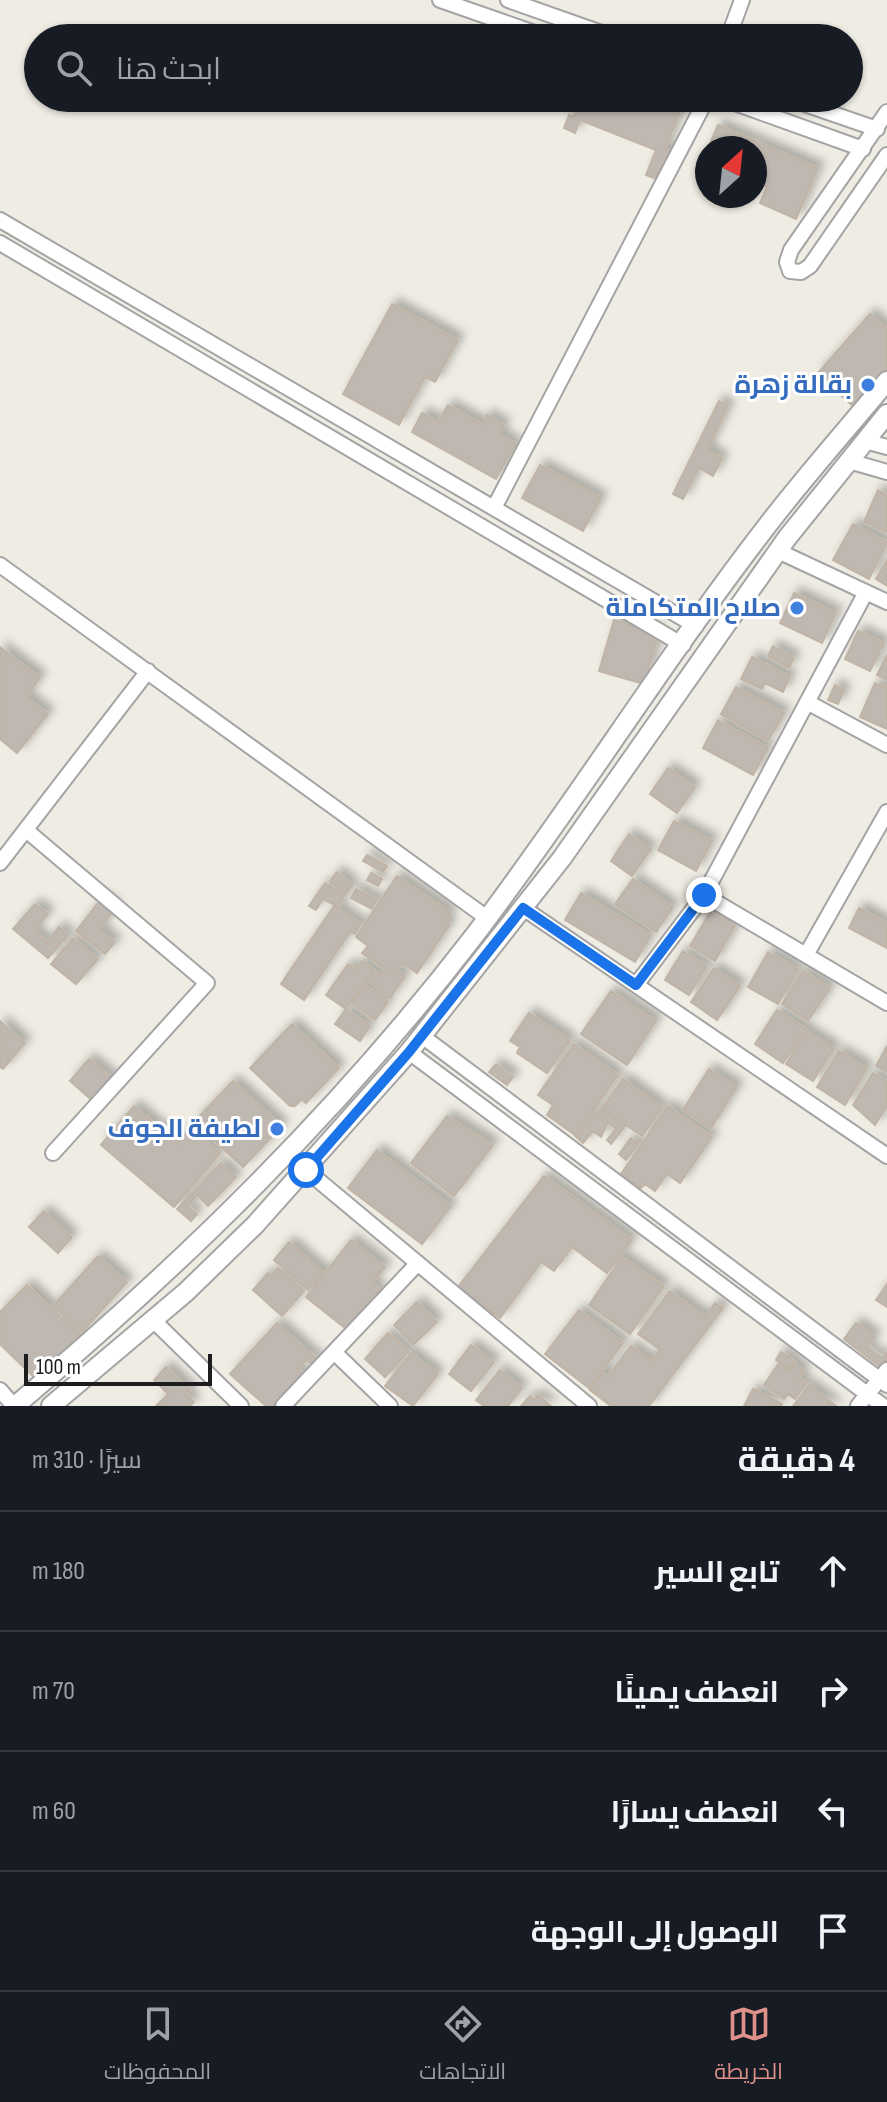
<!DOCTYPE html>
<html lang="ar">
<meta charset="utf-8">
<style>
:root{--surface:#171b24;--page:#20242c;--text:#f1f3f6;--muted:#9ea1a6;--line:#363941;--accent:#de9089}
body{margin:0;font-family:"Sofia Sans Condensed",Cairo,sans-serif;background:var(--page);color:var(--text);direction:rtl}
.compass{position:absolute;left:695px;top:136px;width:72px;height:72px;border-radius:50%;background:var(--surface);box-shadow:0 2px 6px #0004;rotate:27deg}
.scale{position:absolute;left:24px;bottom:20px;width:188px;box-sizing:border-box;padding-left:8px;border:4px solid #1d1d1d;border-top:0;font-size:22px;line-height:28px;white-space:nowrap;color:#1d1d1d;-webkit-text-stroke:6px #fff;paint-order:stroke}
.stop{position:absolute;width:24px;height:24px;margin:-18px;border:6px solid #1a73e8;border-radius:50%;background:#fff}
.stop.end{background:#1a73e8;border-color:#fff;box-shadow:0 2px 8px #0008}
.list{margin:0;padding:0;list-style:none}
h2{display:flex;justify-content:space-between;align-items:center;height:104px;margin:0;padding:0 32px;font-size:34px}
h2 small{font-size:26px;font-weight:400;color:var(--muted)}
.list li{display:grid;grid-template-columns:52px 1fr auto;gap:24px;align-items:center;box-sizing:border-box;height:120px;padding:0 32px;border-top:2px solid var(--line)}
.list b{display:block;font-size:30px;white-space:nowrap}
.list em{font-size:26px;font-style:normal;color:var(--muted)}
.icon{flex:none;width:44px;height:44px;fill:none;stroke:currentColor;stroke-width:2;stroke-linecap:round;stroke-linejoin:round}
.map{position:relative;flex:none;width:887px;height:1406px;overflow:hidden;direction:ltr}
.search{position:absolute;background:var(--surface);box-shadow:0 2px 6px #0004;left:24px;right:24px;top:24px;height:88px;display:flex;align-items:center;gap:20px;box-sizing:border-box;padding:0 28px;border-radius:44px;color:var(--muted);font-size:30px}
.sheet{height:584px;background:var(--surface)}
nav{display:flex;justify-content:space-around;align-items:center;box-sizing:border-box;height:112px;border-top:2px solid var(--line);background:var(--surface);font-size:22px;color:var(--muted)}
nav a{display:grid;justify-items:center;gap:4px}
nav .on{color:var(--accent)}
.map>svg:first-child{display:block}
.building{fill:#bfb8b0;stroke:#c0b4a6;stroke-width:2;filter:url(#shadow)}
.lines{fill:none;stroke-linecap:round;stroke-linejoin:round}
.minor-casing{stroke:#a4a4a4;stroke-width:18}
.tertiary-casing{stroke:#a4a4a4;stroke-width:22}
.minor{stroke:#fff;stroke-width:14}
.tertiary{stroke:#fff;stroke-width:18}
.route{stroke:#1a73e8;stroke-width:10}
.shop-dot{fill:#3f7fe0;stroke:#fff;stroke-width:3}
.labels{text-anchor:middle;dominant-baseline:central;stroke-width:6;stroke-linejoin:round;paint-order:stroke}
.shop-label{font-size:26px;font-weight:bold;fill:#366cbe;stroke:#fff;text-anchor:end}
</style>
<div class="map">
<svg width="887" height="1406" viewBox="0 0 887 1406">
<defs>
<filter id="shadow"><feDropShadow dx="6" dy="-6" stdDeviation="4" flood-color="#0004"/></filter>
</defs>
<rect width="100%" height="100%" fill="#eeece3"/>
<path class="building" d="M582,98H646L680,111L665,149L673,152L661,181L646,175L656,150L580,120L575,133L564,128L569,115L574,117Z
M718,125L818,168L796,219L760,203L767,187L755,182V148H708Z
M392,304L458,340L435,382L425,377L399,425L343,394Z
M870,314L887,329V370L854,407L817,374Z
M719,401L728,406L707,450L722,458L713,476L699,468L683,499L673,494Z
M448,405L482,424L487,415L504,425L499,434L516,444L496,479L412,432L422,413L438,422Z
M540,465L601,498L583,531L522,498Z
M878,490L887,495V532L864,522Z
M853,524L887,542L869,579L833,560Z
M887,560V586L876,579Z
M794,593L836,613L822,643L780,623Z
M614,620L659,633L644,684L599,671Z
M858,631L884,643L870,671L845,659Z
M773,646L794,658L789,668L768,656Z
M0,647L40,678L26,697L48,714L17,753L0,739Z
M887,655V680L877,675Z
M752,657L790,677L783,692L765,683L762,689L741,679Z
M875,683L887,688V729L860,717Z
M835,685L844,690L838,704L828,700Z
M736,687L784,713L768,741L721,714Z
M718,720L768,748L753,775L703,748Z
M668,768L695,787L677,813L650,794Z
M674,821L712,841L696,871L658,850Z
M629,834L651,849L632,876L611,861Z
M367,855L387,866L383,872L363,861Z
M337,872L353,885L345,894L330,881Z
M371,873L382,879L378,886L367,880Z
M397,876L451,913L445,921L450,924L417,973L402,963L397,971L405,976L390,998L367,980L374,970L381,975L385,969L362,953L368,946L356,937Z
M633,879L673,907L656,932L615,904Z
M325,883L345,895L338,907L323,899L316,910L309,906Z
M356,889L377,900L372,909L351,898Z
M581,893L651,935L635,962L565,920Z
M102,898L115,909L99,929L115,942L105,954L76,931Z
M35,904L48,914L34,931L47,942L59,927L68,935L48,958L13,929Z
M334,906L361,924L355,934L350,932L304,1000L281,984Z
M859,908L887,923V948L849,928Z
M710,912L735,926L715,961L690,946Z
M73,938L98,959L76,984L51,964Z
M683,951L707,966L689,995L665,980Z
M768,952L798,969L778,1004L748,987Z
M362,961L374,970L346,1009L326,995L348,964L356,969Z
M714,968L740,986L717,1020L691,1002Z
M803,971L830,988L808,1021L782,1004Z
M365,985L388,1002L375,1020L352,1003Z
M611,991L656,1021L627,1065L581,1034Z
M346,1009L370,1026L360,1041L335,1024Z
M777,1010L806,1029L783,1063L755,1044Z
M529,1013L570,1040L547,1073L517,1053L520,1047L510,1041Z
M0,1021L25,1043L3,1069L0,1067Z
M292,1024L339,1068L306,1103L302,1099L295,1106H290L250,1068Z
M807,1031L834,1048L813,1081L786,1064Z
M574,1044L618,1075L575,1135L547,1115L553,1105L538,1095Z
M887,1046V1072L876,1066Z
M839,1051L867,1068L845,1105L817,1087Z
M89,1059L113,1079L94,1102L70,1081Z
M496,1064L513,1077L507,1085L489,1072Z
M709,1069L737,1087L711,1128L683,1110Z
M873,1073L887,1081V1106L875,1125L853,1105Z
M623,1079L662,1107L642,1136L602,1108Z
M233,1081L282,1126L243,1167L194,1122Z
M134,1106L178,1143L191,1128L220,1153L174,1207L101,1145Z
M668,1106L712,1137L680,1183L667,1174L655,1191L645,1184L641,1188L621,1174Z
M601,1109L626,1125L611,1144L607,1140L616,1129L608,1122L601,1137L593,1131L583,1143L575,1136Z
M447,1116L493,1145L454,1196L411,1163Z
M631,1138L638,1144L626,1160L619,1154Z
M377,1150L451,1206L422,1244L348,1188Z
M221,1163L236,1177L208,1206L197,1195L188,1206L197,1214L191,1221L177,1209Z
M544,1176L632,1240L607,1273L572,1247L554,1271L541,1262L500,1318L458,1287Z
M44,1211L72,1237L58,1253L29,1227Z
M351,1240L385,1267L372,1283L381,1291L349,1331L306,1297Z
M289,1242L324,1273L308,1290L274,1260Z
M98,1256L127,1282L82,1332L53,1306Z
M622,1257L664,1286L630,1334L589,1305Z
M278,1268L304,1291L282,1316L253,1290L268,1273L271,1275Z
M887,1284V1307L876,1300Z
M27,1285L83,1339L40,1383L0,1344V1312Z
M670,1291L705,1317L715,1303L723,1308L649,1406H611L590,1390L603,1373L608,1376L631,1346L651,1361L660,1350L638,1334Z
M417,1302L437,1322L413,1345L394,1325Z
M579,1310L623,1343L589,1388L545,1354Z
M277,1323L320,1362L315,1368L307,1360L298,1369L304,1375L274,1406H266L230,1374Z
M856,1323L875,1337L867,1347L882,1358L887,1352V1359L880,1367L844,1339Z
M388,1333L409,1351L385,1377L365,1359Z
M471,1345L494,1362L471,1391L449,1374Z
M781,1352L795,1361L790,1369L776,1360Z
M411,1353L438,1374L413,1406L385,1386Z
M779,1363L790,1371L795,1364L804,1371L799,1378L806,1383L795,1399L788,1394L784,1399L764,1385Z
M166,1367L190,1390L186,1394L194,1402L190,1406H156L168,1394L154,1380Z
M500,1370L522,1388L508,1406H484L476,1400Z
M809,1385L836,1406H793Z
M753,1389L782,1404L781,1406H744Z
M538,1395L551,1406H521L530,1396L534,1400Z"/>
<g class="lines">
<defs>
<path id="minor" d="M440,0L549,38
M508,0L616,38
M728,38L742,0
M721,98L863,149
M787,98L877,129
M887,112L791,250L787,262L790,271L801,272L810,266L887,155
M0,220L696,626
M0,243L683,645
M865,441L887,447
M849,461L887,472
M494,508L707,98
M778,551L887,602
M0,565L487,918
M807,702L887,745
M26,830L207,983L53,1153
M0,863L148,671
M704,895L887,1003
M523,908L887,1156
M806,955L887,812
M636,985L704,895L866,592
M422,1036L887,1385
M409,1052L882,1405
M306,1170L589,1406
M153,1320L241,1406
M334,1352L390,1406
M0,1390L14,1406
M283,1406L418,1263
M858,1406L887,1370"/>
<path id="tertiary" d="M15,1406C186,1261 337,1114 474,936C577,801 666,656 770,522C807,474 848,428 887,381
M51,1406L186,1292L255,1225L409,1052L562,858L787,538L887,414"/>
</defs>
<use href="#minor" class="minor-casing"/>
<use href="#tertiary" class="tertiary-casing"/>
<use href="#minor" class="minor"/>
<use href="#tertiary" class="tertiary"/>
</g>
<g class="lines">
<path class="route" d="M306,1170L409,1052L523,908L636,985L704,895"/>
</g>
<g class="shop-dot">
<circle cx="868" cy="385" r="8"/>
<circle cx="797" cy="608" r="8"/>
<circle cx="277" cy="1129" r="8"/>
</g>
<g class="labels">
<g class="shop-label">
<text x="852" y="385">بقالة زهرة</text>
<text x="781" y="608">صلاح المتكاملة</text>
<text x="261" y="1129">لطيفة الجوف</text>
</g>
</g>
</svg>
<svg class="compass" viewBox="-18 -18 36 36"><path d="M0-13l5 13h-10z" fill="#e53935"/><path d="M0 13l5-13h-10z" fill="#9ea1a6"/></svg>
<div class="scale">100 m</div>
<div class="stop" style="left:306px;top:1170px"></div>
<div class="stop end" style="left:704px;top:895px"></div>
<div class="search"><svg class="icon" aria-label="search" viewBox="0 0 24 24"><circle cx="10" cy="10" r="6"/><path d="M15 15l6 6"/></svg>ابحث هنا</div>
</div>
<section class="sheet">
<h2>4 دقيقة<small>سيرًا · 310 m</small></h2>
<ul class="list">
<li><svg class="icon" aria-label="ahead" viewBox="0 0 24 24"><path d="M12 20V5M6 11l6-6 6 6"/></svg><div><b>تابع السير</b></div><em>180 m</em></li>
<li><svg class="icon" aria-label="right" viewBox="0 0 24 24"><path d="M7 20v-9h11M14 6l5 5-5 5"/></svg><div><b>انعطف يمينًا</b></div><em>70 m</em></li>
<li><svg class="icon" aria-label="left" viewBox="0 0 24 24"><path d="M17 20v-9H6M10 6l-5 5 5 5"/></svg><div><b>انعطف يسارًا</b></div><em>60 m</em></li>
<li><svg class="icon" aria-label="arrive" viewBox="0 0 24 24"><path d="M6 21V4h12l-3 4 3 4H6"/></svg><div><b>الوصول إلى الوجهة</b></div></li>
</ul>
</section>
<nav>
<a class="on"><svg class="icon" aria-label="map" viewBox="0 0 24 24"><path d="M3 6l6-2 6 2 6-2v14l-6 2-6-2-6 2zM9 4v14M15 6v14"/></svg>الخريطة</a>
<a><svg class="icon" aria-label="directions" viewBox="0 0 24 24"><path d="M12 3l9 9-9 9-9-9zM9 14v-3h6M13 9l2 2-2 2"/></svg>الاتجاهات</a>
<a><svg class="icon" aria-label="saved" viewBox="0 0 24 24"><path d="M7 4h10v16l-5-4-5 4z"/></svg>المحفوظات</a>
</nav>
